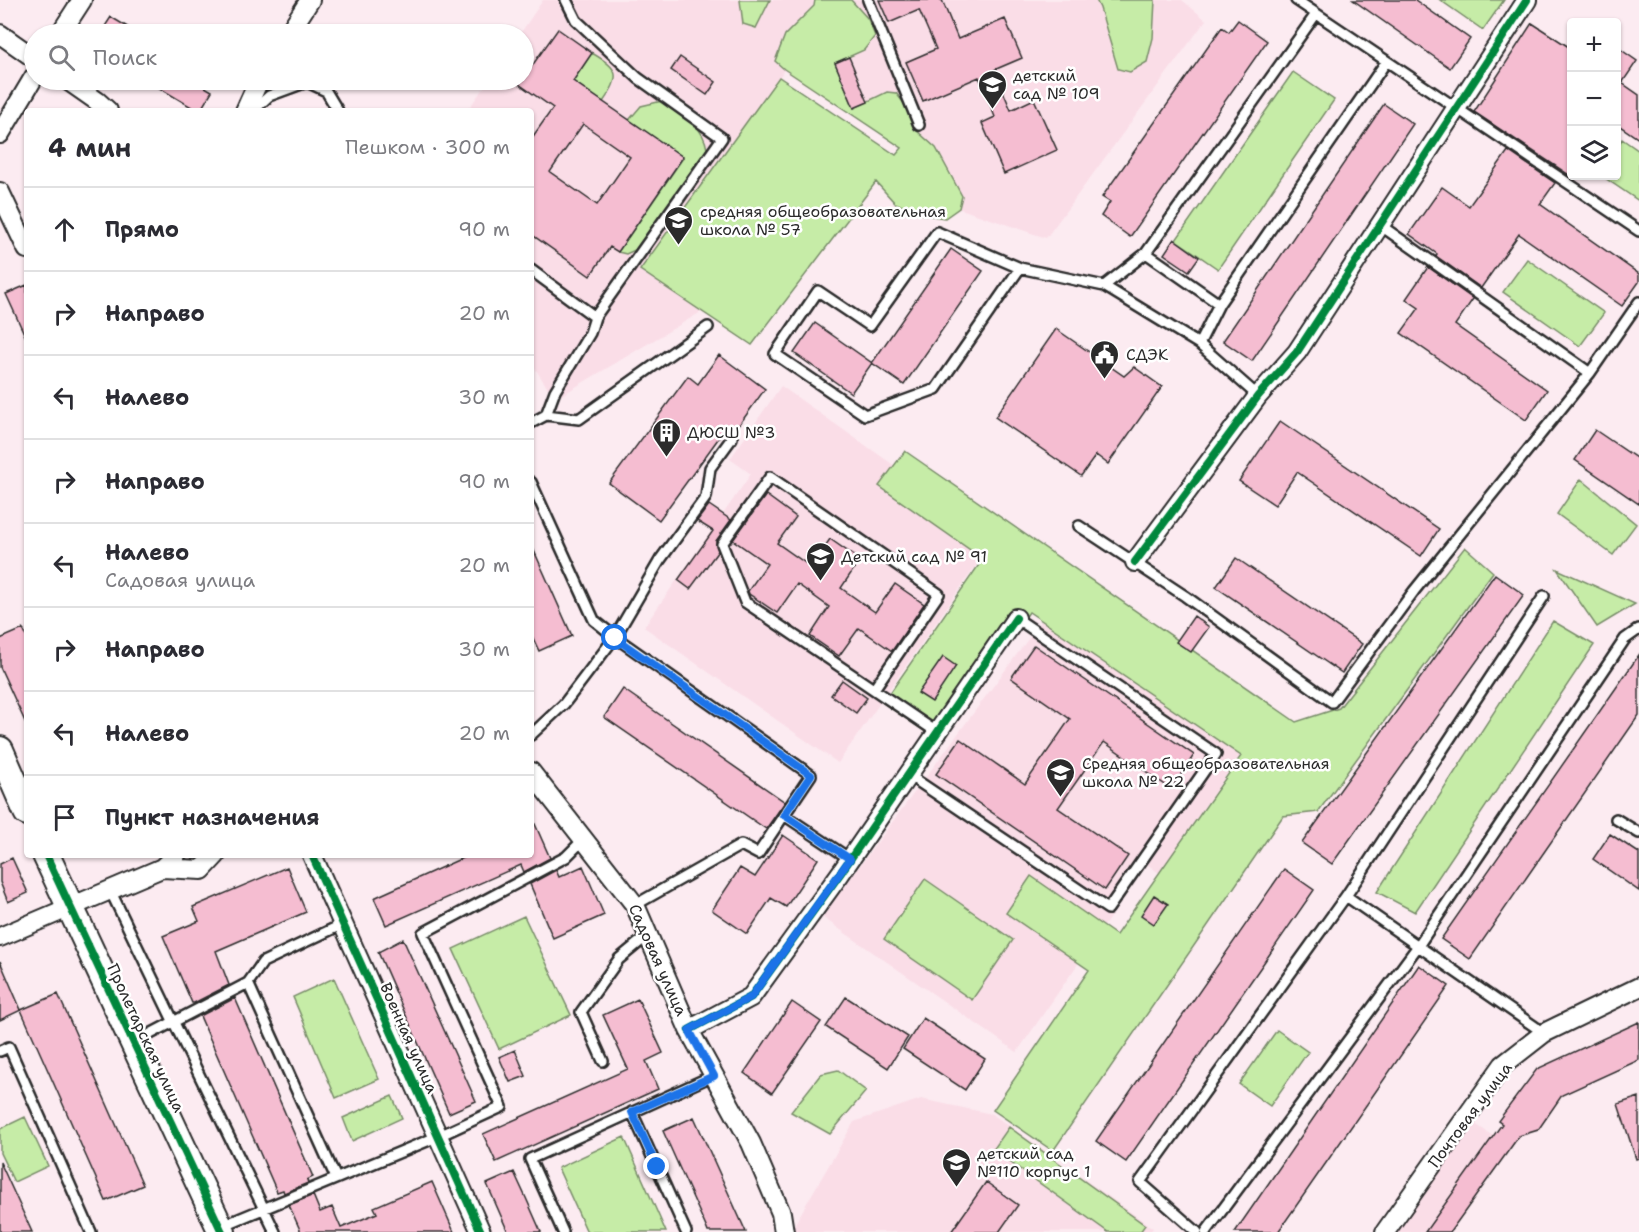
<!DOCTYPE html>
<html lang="ru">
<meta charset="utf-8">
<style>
:root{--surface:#fff;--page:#f7f7f7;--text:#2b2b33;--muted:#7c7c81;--line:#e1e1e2}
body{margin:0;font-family:"Shantell Sans",sans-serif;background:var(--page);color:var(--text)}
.controls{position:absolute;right:18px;top:18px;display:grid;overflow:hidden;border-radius:6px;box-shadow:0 2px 4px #0004}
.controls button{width:54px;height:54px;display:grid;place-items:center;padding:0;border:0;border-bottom:2px solid var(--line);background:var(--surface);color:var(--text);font:30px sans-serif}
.stop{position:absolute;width:18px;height:18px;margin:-14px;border:4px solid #1a73e8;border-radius:50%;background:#fff}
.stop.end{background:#1a73e8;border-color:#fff;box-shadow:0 2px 6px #0008}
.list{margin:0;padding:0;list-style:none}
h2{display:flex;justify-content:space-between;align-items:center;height:78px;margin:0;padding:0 24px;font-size:26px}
h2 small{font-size:20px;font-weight:400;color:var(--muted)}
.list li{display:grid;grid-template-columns:39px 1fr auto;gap:18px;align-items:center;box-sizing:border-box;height:84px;padding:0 24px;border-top:2px solid var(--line)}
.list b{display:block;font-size:22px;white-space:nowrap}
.list p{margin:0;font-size:20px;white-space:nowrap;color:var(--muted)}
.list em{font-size:20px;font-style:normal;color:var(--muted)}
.icon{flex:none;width:33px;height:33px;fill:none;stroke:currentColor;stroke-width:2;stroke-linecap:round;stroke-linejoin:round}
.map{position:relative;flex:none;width:1639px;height:1232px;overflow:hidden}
.search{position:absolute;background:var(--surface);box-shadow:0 2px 4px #0004;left:24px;top:24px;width:510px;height:66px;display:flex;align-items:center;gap:15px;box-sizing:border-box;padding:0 21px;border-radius:33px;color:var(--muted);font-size:22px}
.panel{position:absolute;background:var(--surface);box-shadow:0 2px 4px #0004;left:24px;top:108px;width:510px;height:750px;border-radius:6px}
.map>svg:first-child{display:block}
.built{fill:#fadde7}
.green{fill:#c6eca7;stroke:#788c69;stroke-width:1.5}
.building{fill:#f5bdd1;stroke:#2b2b2b;stroke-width:1.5;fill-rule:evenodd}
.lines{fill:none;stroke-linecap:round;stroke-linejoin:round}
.lane-casing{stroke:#2b2b2b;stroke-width:14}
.street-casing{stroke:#2b2b2b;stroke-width:22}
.secondary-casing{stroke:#2b2b2b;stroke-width:30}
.lane{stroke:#fff;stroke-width:9}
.street{stroke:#fff;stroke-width:18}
.secondary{stroke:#fff;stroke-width:26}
.cycleway-casing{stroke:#fff;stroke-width:11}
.cycleway{stroke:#00873e;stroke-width:8}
.route{stroke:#1a73e8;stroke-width:8}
.labels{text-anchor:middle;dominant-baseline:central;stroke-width:5;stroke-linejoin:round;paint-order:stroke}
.poi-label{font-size:16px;fill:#2b2b2b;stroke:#fff;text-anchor:start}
.street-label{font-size:16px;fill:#2b2b2b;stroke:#fff}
</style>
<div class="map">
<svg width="1639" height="1232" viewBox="0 0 1639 1232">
<rect width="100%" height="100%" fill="#fcebf1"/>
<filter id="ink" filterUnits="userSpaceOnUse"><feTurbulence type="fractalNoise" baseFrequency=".0167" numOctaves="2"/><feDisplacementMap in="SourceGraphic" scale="12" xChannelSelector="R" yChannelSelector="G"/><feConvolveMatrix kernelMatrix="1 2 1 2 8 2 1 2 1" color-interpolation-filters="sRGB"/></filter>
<g filter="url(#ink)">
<path class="built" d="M543,0H1182L1206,20L1046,238L940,202L902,148L784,70L779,78L896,155L752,345L701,312L562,395L547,387L531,362V111H467L489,80H524V34H520Z
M781,386L996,537L838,763L644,627L751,474L730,459Z
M1072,572L1272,709L1159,873L1147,864L1017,1052L822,917L1035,630Z
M921,1099L992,1114L1153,1228L1150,1232H795L793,1227L854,1122Z
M1474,1123L1510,1148L1450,1232H1396Z"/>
<path class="green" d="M740,0H770L756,28L743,24Z
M815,0H851L868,19L875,36L864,50L835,63L854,108L887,92L896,93L906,106L916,130L936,148L962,196L959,208L945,218L924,215L895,203L876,182L752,345L640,270L779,77L896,155L902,148L784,69L775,61L785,35L814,6Z
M1096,0H1155L1153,38L1147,62L1130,72L1118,69L1100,8Z
M1440,0H1504L1483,30Z
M592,53C619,69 622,75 603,102L573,81Z
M1293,72L1334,100L1218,269L1176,240Z
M662,101C682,114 703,124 707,149L635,250L626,254L618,252L683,158L629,120L641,106Z
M1622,139L1639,151V201L1602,176H1616L1617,147Z
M1527,259L1604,313L1580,346L1503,292Z
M905,451L1296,722L1339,708L1465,547L1493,572L1318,812L1283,816L1053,1151L993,1110L1089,970L1006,913L1031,876L1116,935L1241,756L1029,612L939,741L883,703L983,559L879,486Z
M1581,479L1636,524L1613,555L1557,514Z
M1557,569L1635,604L1597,627Z
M1553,621L1594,645L1415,912L1377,892Z
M925,879L1013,940L972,1000L884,939Z
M524,916L571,1015L499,1049L453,949Z
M334,978L379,1079L336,1098L293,997Z
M1277,1030L1308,1052L1270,1106L1239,1084Z
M838,1070L866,1091L830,1134L791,1112L821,1074Z
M392,1096L402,1118L352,1141L343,1118Z
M25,1117L48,1166L14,1182L0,1153V1129Z
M1009,1127L1145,1225L1140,1232H1108L993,1150Z
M624,1137L666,1232H587L558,1168Z"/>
<path class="building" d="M879,0H942L958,39L1005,19L1022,58L994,70L1011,110L1034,99L1057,150L1004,174L982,123L995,117L979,77L923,101L906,62L936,49L919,10L889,23Z
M1353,0H1415L1470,39L1450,68Z
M111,17L139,34H100Z
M1238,20L1267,41L1130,237L1101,216L1110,202L1102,197L1222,27L1229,32Z
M1532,23L1572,49V177L1474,112Z
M558,29L592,53L573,81L683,157L618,252L610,247L590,276L531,234V139L553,108L519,84ZM583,124L630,157L597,205L550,172Z
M1617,47L1637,61L1622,83L1639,95V139L1617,124Z
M680,57L716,82L707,95L671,70Z
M849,57L868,102L854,108L835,63Z
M146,80H193L212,91L200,111H198Z
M1384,104L1413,124L1252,361L1223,341Z
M1508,151L1555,183L1540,204L1639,274V282L1622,306L1519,234L1481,288L1436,256L1437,254L1409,234L1442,187L1469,206Z
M1174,239L1199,257L1189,271L1164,254Z
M951,249L983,271L904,385L872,363Z
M1428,267L1473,299L1455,325L1547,390L1526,420L1401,333L1419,308L1406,299Z
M27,285V340L6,294Z
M815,323L872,363L851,393L794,353Z
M1056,329L1124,376L1134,367L1162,387L1108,464L1096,455L1081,476L995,417Z
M719,355L765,389L734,432L726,428L659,520L609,483L688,376L698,384Z
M1280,421L1439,529L1421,556L1297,472L1275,505L1239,481Z
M1595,430L1639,460V504L1575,460Z
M766,495L796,517L777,543L811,567L830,539L860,560L841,588L875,612L895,584L924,604L892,651L859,628L839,656L810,636L829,607L797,584L777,613L749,594L748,591L767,564L733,540Z
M709,505L731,520L716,541L718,551L690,589L678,580L713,531L697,521Z
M531,544L572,636L539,651L531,634Z
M1236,558L1362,644L1342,673L1216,587Z
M1495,574L1524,595L1332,864L1302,843Z
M1194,616L1209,627L1191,652L1176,642Z
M23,629L27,638V726L0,667V639Z
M1034,645L1194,755L1171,789L1104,742L1058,808L1128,856L1105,890L936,774L960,739L1025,784L1070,719L1011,678Z
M1639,655V715L1470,959L1441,939Z
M943,657L956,666L932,702L918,693Z
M842,680L867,698L856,713L831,695Z
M623,689L785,802L766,829L604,717Z
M531,815L550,858L524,872L521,865L386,925L374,898L469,855H531Z
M1610,834L1639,853V891L1593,859Z
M783,835L818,859L786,907L771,898L747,934L712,910L740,868L755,877Z
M12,858L28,893L8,902L0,882V864Z
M583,866L604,915L553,938L530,884L556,870L559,877Z
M287,867L306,912L216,951L229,985L194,1003H192L163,936L199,921L193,907Z
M1284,869L1314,890L1126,1162L1096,1141Z
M1154,895L1168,904L1154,924L1141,915Z
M403,939L476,1101L449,1113L378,952Z
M0,961L21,1010L0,1020Z
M1419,965L1449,986L1278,1232H1235Z
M58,994L143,1185L106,1201L21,1010Z
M846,997L908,1037L888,1068L826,1027Z
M235,998L313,1177L307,1180L308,1183L284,1193L283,1190L277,1192L200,1016Z
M638,999L663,1053L646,1061L658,1089L496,1162L483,1134L628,1069L603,1015Z
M792,1002L821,1022L772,1093L744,1073Z
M923,1018L985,1059L965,1090L903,1049Z
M1639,1022V1060L1562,1095L1538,1130L1519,1136L1450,1232H1425L1502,1124L1498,1121L1537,1069Z
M515,1050L526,1076L510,1082L499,1057Z
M1639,1097V1158L1636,1159L1618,1104Z
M694,1117L746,1232H708L706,1227L663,1131Z
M0,1162L32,1232H0Z
M514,1172L526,1198L541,1232H508L487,1184Z
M432,1182L454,1232H301L289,1205L313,1195L320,1212L332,1207L341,1228L377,1213L374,1207Z
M986,1182L1018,1205L999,1232H951Z"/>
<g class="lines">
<defs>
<path id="lane" d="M868,0L919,125
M1296,0L1639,231
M253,111L269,96L307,82L326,91L338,111
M1380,225L1590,373
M1146,253L1219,304
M1020,268L936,389L865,415L775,354L818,291L870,326L937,232L1020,268L1104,286L1199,344L1258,396
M531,270L595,317
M1104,286L1146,253L1316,14
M1199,344L1219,304L1386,62
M546,415L579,419L708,327
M531,423L546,415L555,391L590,333L595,317L722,138L638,78L576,20L566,0
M531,482L594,620L615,637L811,775L784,815
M1079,526L1185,596L1332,702L1414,591L1590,373L1639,302
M874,689L939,594L770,477L722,544L745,602L938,733
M531,735L564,704L615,637L660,560L706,497L710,468L732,438
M907,774L1108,909L1216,754L1016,618
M1616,819L1639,833
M110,890L275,1232
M1346,896L1544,1033
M635,905L741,845L758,854L784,815L850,859
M135,1042L248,983
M0,1051L9,1047L91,1232
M603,1061L581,1012L619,959L648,935
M632,1112L686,1232
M336,1178L248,983L263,962L343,924
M222,1226L439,1136L502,1107L423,933L566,857L584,839
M563,1232L530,1159L714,1075
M1197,1232L1140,1182L1346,896L1544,596
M1206,1232L1418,946L1625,639L1639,629"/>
<path id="street" d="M0,34L34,58
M60,34L82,0
M288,34L310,0
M67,80L97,101L108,111
M245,111L259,80
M0,134L34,77
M0,192L27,249
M1135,562L1258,396L1297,352L1527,0
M531,772L635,905L689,1030L751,1143L781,1213L784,1232
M312,855L481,1232
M162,868L202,870L216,855
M0,937L162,868L176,855
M689,1030L751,997L840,874L1016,618
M1385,1232L1503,1065L1544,1033L1639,987"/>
<path id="secondary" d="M0,750L27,812
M46,855L222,1232"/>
</defs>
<use href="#lane" class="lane-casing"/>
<use href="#street" class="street-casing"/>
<use href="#secondary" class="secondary-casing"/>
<use href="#lane" class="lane"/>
<use href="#street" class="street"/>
<use href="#secondary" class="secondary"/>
<defs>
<path id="cycleway" d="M1135,562L1258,396L1297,352L1527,0
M46,855L222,1232
M312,855L481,1232
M689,1030L751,997L840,874L1016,618"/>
</defs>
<use href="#cycleway" class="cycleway-casing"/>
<use href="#cycleway" class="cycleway"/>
</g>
</g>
<g class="lines" filter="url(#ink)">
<path class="route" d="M615,638L811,775L784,815L850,859L751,997L689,1030L714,1076L632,1112L657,1167"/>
</g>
<defs>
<symbol id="school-pin" viewBox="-11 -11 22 30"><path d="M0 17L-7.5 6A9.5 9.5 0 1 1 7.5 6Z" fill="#2b2b2b" stroke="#fff"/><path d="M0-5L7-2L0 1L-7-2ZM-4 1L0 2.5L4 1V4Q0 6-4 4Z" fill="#fff"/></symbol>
<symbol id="civic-pin" viewBox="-11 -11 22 30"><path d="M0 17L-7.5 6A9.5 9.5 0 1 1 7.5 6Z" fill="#2b2b2b" stroke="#fff"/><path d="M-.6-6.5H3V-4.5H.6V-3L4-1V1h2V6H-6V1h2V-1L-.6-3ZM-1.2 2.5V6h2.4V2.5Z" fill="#fff"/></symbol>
<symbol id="building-pin" viewBox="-11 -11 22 30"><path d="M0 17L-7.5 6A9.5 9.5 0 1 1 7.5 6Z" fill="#2b2b2b" stroke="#fff"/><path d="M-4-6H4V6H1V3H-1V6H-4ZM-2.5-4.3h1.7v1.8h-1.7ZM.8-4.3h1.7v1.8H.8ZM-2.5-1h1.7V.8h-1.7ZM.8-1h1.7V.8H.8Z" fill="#fff"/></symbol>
</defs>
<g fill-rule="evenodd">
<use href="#school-pin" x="976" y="68" width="33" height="45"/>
<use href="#school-pin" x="662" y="204" width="33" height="45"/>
<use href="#civic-pin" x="1088" y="338" width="33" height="45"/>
<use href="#building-pin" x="650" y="416" width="33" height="45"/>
<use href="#school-pin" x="804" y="540" width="33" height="45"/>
<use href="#school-pin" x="1044" y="756" width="33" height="45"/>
<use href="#school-pin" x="940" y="1146" width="33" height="45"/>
</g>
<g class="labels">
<g class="poi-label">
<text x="1013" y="75">детский<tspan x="1013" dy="18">сад № 109</tspan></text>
<text x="700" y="211">средняя общеобразовательная<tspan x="700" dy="18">школа № 57</tspan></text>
<text x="1126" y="354">СДЭК</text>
<text x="687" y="432">ДЮСШ №3</text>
<text x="841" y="556">Детский сад № 91</text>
<text x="1082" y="763">Средняя общеобразовательная<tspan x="1082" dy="18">школа № 22</tspan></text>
<text x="977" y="1153">детский сад<tspan x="977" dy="18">№110 корпус 1</tspan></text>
</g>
<g class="street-label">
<text transform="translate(658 960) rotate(66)">Садовая улица</text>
<text transform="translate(146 1038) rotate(65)">Пролетарская улица</text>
<text transform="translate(409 1038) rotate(66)">Военная улица</text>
<text transform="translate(1470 1115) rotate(-53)">Почтовая улица</text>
</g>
</g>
</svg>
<div class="controls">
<button>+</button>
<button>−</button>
<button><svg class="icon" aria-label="layers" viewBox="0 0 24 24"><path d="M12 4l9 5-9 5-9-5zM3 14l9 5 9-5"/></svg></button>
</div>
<div class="stop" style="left:615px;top:638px"></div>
<div class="stop end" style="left:657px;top:1167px"></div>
<div class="search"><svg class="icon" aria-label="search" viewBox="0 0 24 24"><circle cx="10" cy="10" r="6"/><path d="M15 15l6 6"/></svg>Поиск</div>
<section class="panel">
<h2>4 мин<small>Пешком · 300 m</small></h2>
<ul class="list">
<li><svg class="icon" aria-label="ahead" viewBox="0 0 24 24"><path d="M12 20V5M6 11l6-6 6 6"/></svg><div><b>Прямо</b></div><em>90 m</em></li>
<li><svg class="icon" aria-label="right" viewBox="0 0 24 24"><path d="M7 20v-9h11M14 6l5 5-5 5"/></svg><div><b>Направо</b></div><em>20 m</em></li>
<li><svg class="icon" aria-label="left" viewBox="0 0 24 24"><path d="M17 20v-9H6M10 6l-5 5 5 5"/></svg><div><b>Налево</b></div><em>30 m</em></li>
<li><svg class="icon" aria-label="right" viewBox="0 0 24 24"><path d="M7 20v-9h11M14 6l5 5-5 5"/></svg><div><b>Направо</b></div><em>90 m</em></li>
<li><svg class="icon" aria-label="left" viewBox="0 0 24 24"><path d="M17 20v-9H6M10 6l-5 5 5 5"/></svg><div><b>Налево</b><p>Садовая улица</p></div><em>20 m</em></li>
<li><svg class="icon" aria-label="right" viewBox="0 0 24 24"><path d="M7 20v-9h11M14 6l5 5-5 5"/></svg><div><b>Направо</b></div><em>30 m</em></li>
<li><svg class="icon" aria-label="left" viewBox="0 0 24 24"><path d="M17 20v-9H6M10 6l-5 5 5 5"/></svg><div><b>Налево</b></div><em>20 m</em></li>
<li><svg class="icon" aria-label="arrive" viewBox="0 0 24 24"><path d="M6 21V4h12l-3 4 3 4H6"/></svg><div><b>Пункт назначения</b></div></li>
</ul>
</section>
</div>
